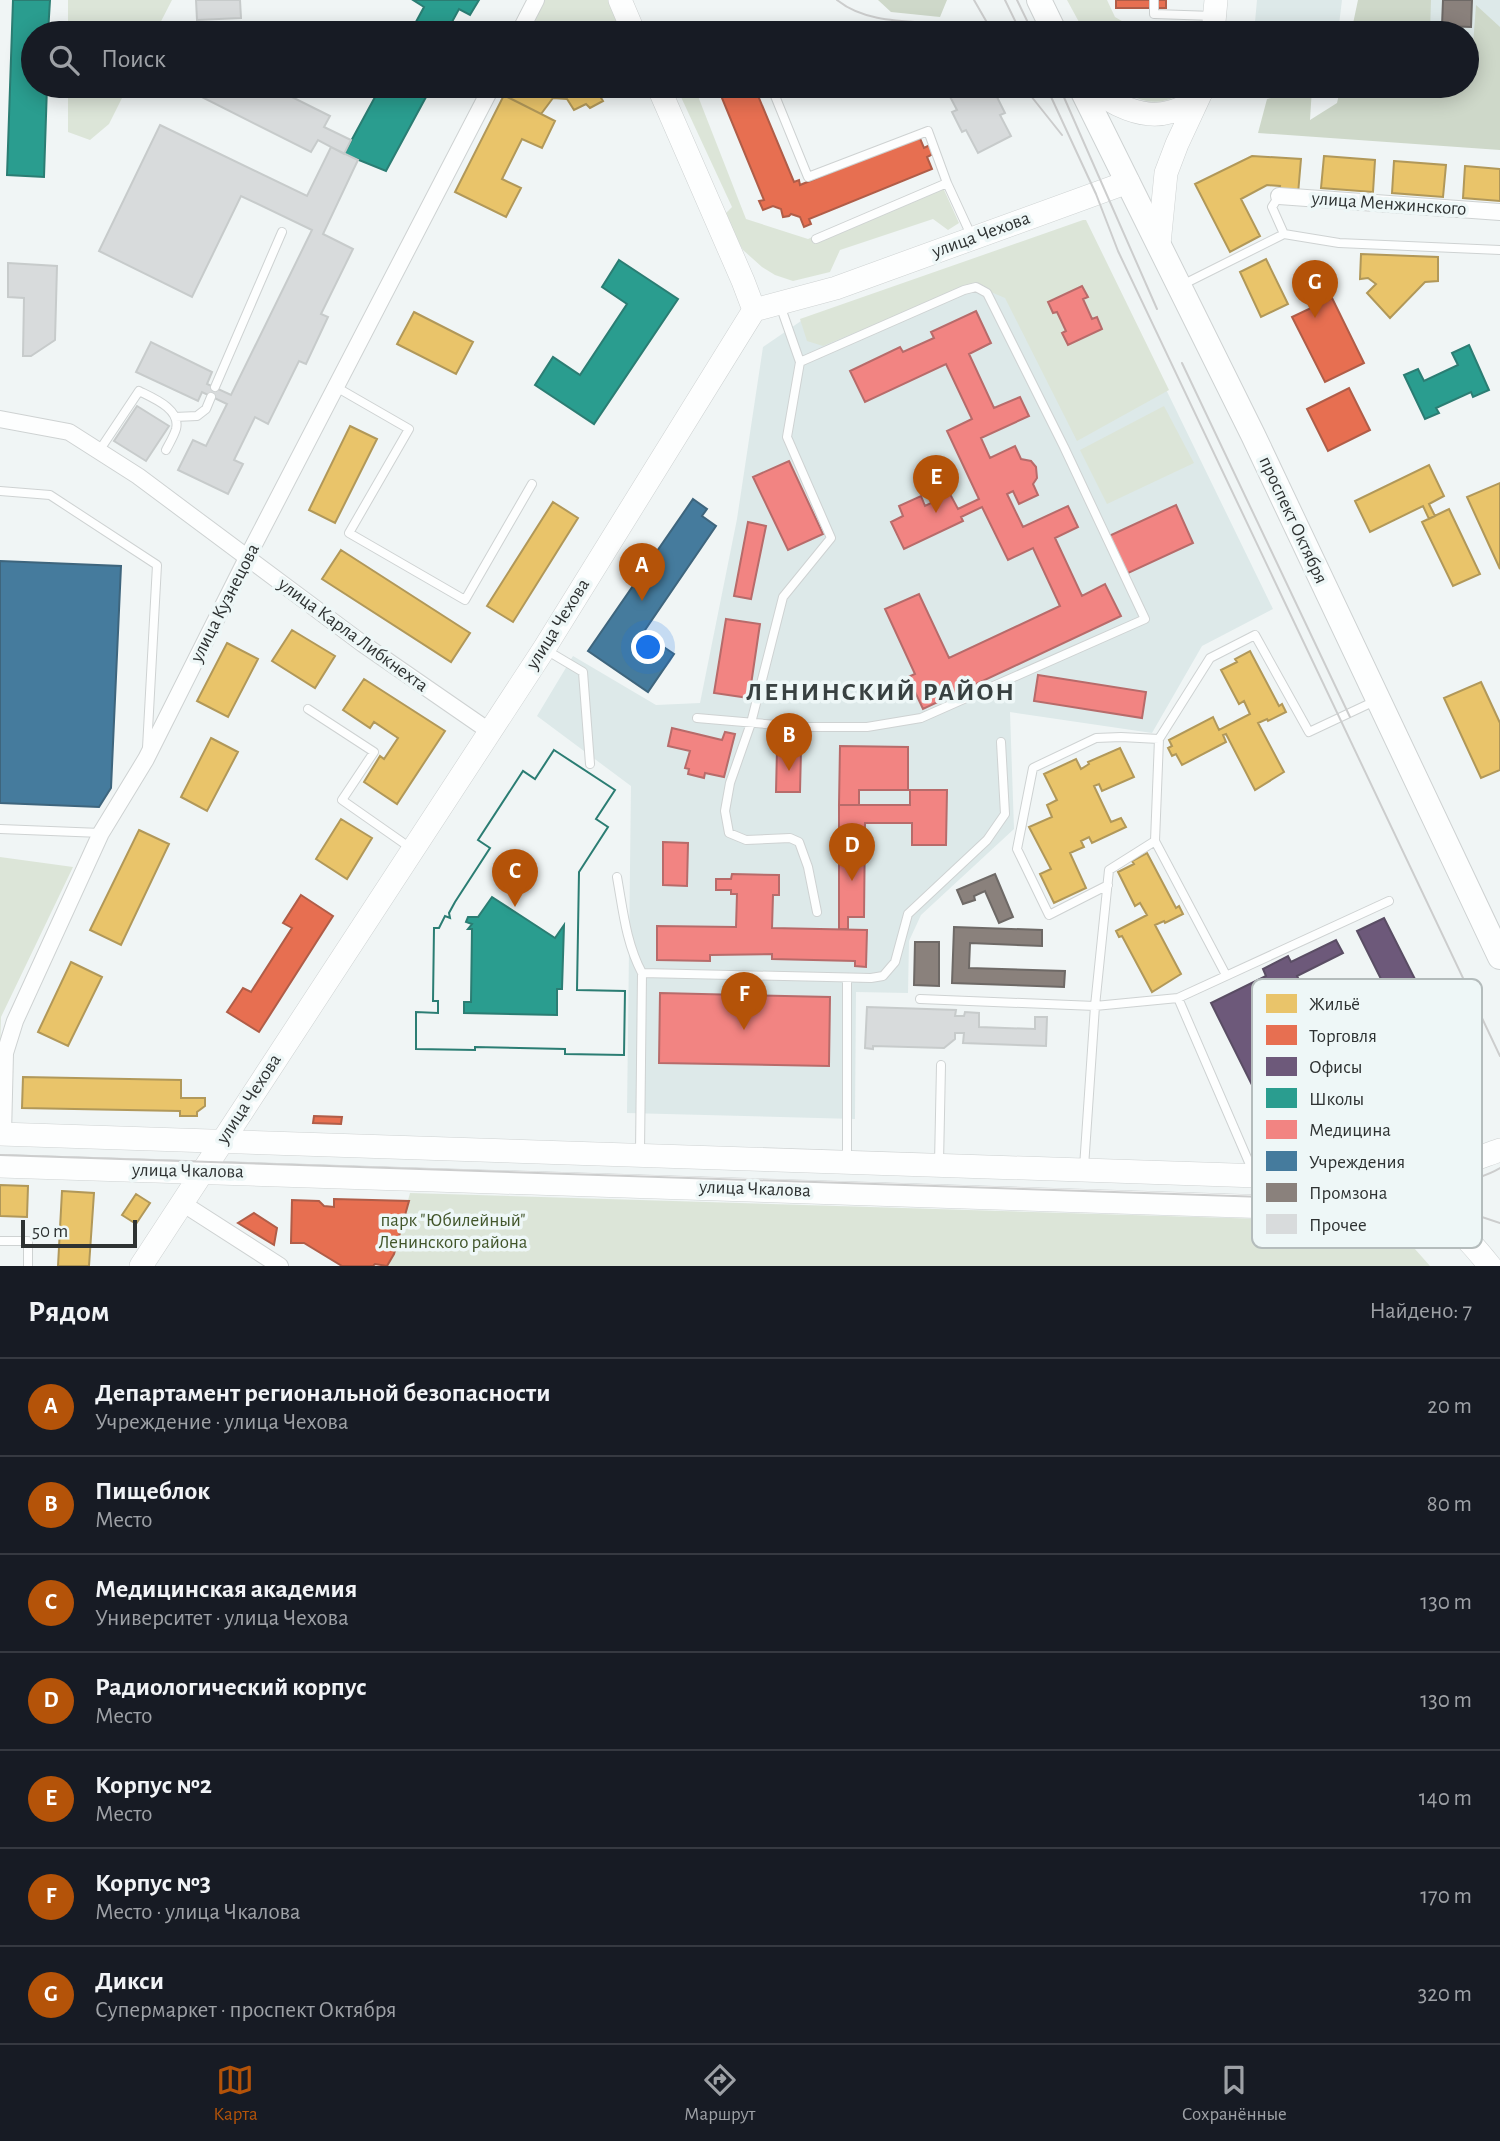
<!DOCTYPE html>
<html lang="ru">
<meta charset="utf-8">
<style>
:root{--surface:#171b24;--page:#20242c;--text:#f1f3f6;--muted:#9ea1a6;--line:#363941;--accent:#b45309}
body{margin:0;font-family:"Alegreya Sans",sans-serif;background:var(--page);color:var(--text)}
.scale{position:absolute;left:21px;bottom:18px;width:116px;box-sizing:border-box;padding-left:7px;border:4px solid #2e3232;border-top:0;font-size:19px;line-height:24px;white-space:nowrap;color:#2e3232;-webkit-text-stroke:5px #eef7f7;paint-order:stroke}
.you{position:absolute;left:649px;top:648px;width:24px;height:24px;margin:-18px;border:5px solid #fff;border-radius:50%;background:#1a73e8;box-shadow:0 0 0 10px #1a73e833}
.badge{display:grid;place-items:center;width:46px;height:46px;border-radius:50%;background:var(--accent);color:#fff;font-size:23px;font-weight:700}
.pin{position:absolute;translate:-50% -58px;filter:drop-shadow(0 2px 4px #0008)}
.pin::after{content:'';position:absolute;top:37px;width:24px;height:21px;background:inherit;clip-path:polygon(0 0,100% 0,50% 100%)}
.list{margin:0;padding:0;list-style:none}
h2{display:flex;justify-content:space-between;align-items:center;height:91px;margin:0;padding:0 28px;font-size:30px}
h2 small{font-size:23px;font-weight:400;color:var(--muted)}
.list li{display:grid;grid-template-columns:46px 1fr auto;gap:21px;align-items:center;box-sizing:border-box;height:98px;padding:0 28px;border-top:2px solid var(--line)}
.list b{display:block;font-size:26px;white-space:nowrap}
.list p{margin:0;font-size:23px;white-space:nowrap;color:var(--muted)}
.list em{font-size:23px;font-style:normal;color:var(--muted)}
.icon{flex:none;width:38px;height:38px;fill:none;stroke:currentColor;stroke-width:2;stroke-linecap:round;stroke-linejoin:round}
.map{position:relative;flex:none;width:1500px;height:1266px;overflow:hidden}
.search{position:absolute;background:var(--surface);box-shadow:0 4px 18px #0003;left:21px;right:21px;top:21px;height:77px;display:flex;align-items:center;gap:18px;box-sizing:border-box;padding:0 24px;border-radius:38px;color:var(--muted);font-size:26px}
.sheet{height:777px;background:var(--surface)}
nav{display:flex;justify-content:space-around;align-items:center;box-sizing:border-box;height:98px;border-top:2px solid var(--line);background:var(--surface);font-size:19px;color:var(--muted)}
nav a{display:grid;justify-items:center;gap:4px}
nav .on{color:var(--accent)}
.map>svg:first-child{display:block}
.built{fill:#dde9e9}
.green{fill:#dce5d8}
.forest{fill:#ced8c9}
.homes{fill:#e9c46a;stroke:#b19859;stroke-width:2}
.shops{fill:#e76f51;stroke:#b05d48;stroke-width:2}
.offices{fill:#6d597a;stroke:#5a4d64;stroke-width:2}
.schools{fill:#2a9d8f;stroke:#2b7d73;stroke-width:2;fill-rule:evenodd}
.health{fill:#f28482;stroke:#b76b6a;stroke-width:2}
.public{fill:#457b9d;stroke:#3e657d;stroke-width:2}
.industry{fill:#8a817c;stroke:#6e6966;stroke-width:2}
.building{fill:#d8dbdc;stroke:#c7cbcb;stroke-width:2}
.lines{fill:none;stroke-linecap:round;stroke-linejoin:round}
.lane-casing{stroke:#ced2d2;stroke-width:10}
.street-casing{stroke:#ced2d2;stroke-width:18}
.secondary-casing{stroke:#ced2d2;stroke-width:24}
.primary-casing{stroke:#ced2d2;stroke-width:26}
.lane{stroke:#fdfefe;stroke-width:8}
.street{stroke:#fdfefe;stroke-width:16}
.secondary{stroke:#fdfefe;stroke-width:23}
.primary{stroke:#fdfefe;stroke-width:24}
.tram{stroke:#cccdcd;stroke-width:2}
.labels{text-anchor:middle;dominant-baseline:central;stroke-width:7;stroke-linejoin:round;paint-order:stroke}
.street-label{font-size:19px;fill:#2e3232;stroke:#eef7f7}
.park-label{font-size:19px;fill:#42562b;stroke:#eef7f7}
.district-label{font-size:26px;font-weight:bold;letter-spacing:2px;fill:#394141;stroke:#eef7f7}
.key{fill:#eef7f7;stroke:#b4bcbc;stroke-width:2}
.key-label{font-size:19px;fill:#2e3232}
</style>
<div class="map">
<svg width="1500" height="1266" viewBox="0 0 1500 1266">
<rect width="100%" height="100%" fill="#f0f5f5"/>
<path class="built" d="M1257,0H1342L1338,33H1254Z
M1368,0H1500V101L1363,86H1467V33H1366Z
M1084,221L1273,609L1202,646L1152,733L1010,712L1014,829L921,915L909,941L908,993L856,992L855,1119L627,1113L631,786L537,716L573,656L656,705L700,703L737,519L763,347L801,321Z"/>
<path class="green" d="M68,0H172L155,33H68Z
M545,0H610L624,33H591L588,28L561,33L534,20Z
M1067,0H1107L1115,17L1127,24L1131,33H1085Z
M68,86H128L109,124L90,140L68,132Z
M668,86H694L746,219L808,239L940,181L959,223L948,230L933,219L840,250L830,272L793,281L775,275L762,267L743,250L723,216L732,207L681,97L669,90Z
M1119,86H1188C1169,108 1140,106 1119,86Z
M1083,220H1086L1169,390L1077,441L1005,298L972,284L823,346L807,341L800,319Z
M1164,406L1194,463L1107,504L1080,450Z
M0,857L73,867L1,1017L0,1051Z
M410,1193L1392,1223L1430,1266H387L394,1254Z"/>
<path class="forest" d="M878,0H947L940,17L891,12Z
M1358,0H1431L1430,33H1351Z
M1476,5L1500,27V150L1258,133L1267,99L1312,88L1310,120L1337,103L1341,86H1467V72H1471Z"/>
<path class="homes" d="M512,86H606V92L600,96L603,101L590,108L586,104L574,110L567,99L553,98L541,114L507,97L512,92Z
M504,95L555,121L542,148L522,139L502,179L521,188L506,217L455,192Z
M1252,156L1301,159L1298,194L1279,192L1280,186L1267,185L1241,199L1260,236L1230,252L1195,184Z
M1324,156L1375,160L1373,192L1321,188Z
M1394,161L1446,165L1443,197L1392,193Z
M1465,166L1500,169V201L1463,198Z
M1361,254L1438,257V281L1425,282L1390,318L1367,293L1376,284L1368,278L1360,279Z
M1266,259L1288,304L1261,317L1240,272Z
M414,312L473,342L456,374L397,344Z
M350,426L377,439L335,523L309,510Z
M1429,465L1444,496L1429,504L1435,516L1429,519L1423,506L1370,532L1355,501Z
M1500,483V569L1467,497Z
M553,502L578,518L513,622L487,606Z
M1449,509L1480,574L1453,586L1422,522Z
M341,550L470,633L451,662L322,579Z
M292,630L335,656L315,688L272,661Z
M227,643L258,659L228,717L197,701Z
M1250,651L1279,706L1282,704L1286,712L1268,721L1267,719L1258,723L1284,772L1255,790L1226,734L1223,735L1226,742L1182,765L1176,754L1172,756L1168,748L1172,746L1169,740L1213,717L1219,730L1250,714L1244,701L1239,704L1221,670L1237,662L1235,659Z
M364,679L445,731L397,804L364,782L380,756L384,759L398,738L374,722L370,728L343,710Z
M1481,682L1500,723V770L1481,778L1444,698Z
M211,738L238,752L207,811L181,797Z
M1120,748L1134,777L1102,791L1099,784L1094,786L1111,822L1121,818L1126,827L1092,843L1089,837L1081,841L1084,847L1070,853L1086,888L1054,903L1040,874L1051,869L1029,827L1052,817L1047,805L1057,800L1044,774L1076,759L1081,769L1089,764L1088,762Z
M341,819L372,838L347,879L316,859Z
M139,830L169,844L121,945L90,930Z
M1147,853L1176,908L1179,906L1183,914L1165,923L1164,921L1155,925L1181,974L1152,992L1122,936L1119,937L1116,931L1147,915L1140,903L1135,906L1118,872L1134,864L1132,861Z
M71,962L102,977L68,1046L38,1032Z
M23,1077L181,1080V1098H205V1106L197,1112V1116H180V1111L22,1108Z
M0,1185L28,1186L27,1217L0,1216Z
M62,1191L94,1193L89,1266H58Z
M136,1194L150,1203L136,1224L122,1215Z"/>
<path class="shops" d="M1116,0H1166V8H1116Z
M717,86H754L794,182L799,180L800,185L919,136L924,148L930,145L933,154L927,157L932,169L809,219L811,224L804,227L800,217L791,214L789,216L783,217L781,209L773,206L763,210L759,201L764,200Z
M1332,298L1364,363L1325,382L1292,317Z
M1349,388L1370,430L1328,451L1307,409Z
M301,895L333,916L259,1032L227,1012L243,988L251,992L292,928L283,923Z
M314,1116L342,1117L341,1124L313,1123Z
M334,1199L409,1201L394,1254L387,1266L375,1264L373,1266H342L304,1243H291L292,1200L319,1201L324,1206L334,1207Z
M254,1213L277,1228L274,1245L238,1223Z"/>
<path class="offices" d="M1384,918L1424,997L1429,994L1472,1081L1401,1116L1374,1062L1267,1115L1211,1003L1266,976L1263,969L1288,956L1291,962L1336,940L1343,953L1297,976L1325,1032L1366,1012L1371,1024L1397,1011L1357,931Z"/>
<path class="schools" d="M13,0H50L48,33H33V86H47L44,177L7,175Z
M413,0H479L470,15L459,9L446,33H410L424,7Z
M381,86H432L386,171L344,154Z
M619,260L678,299L594,424L535,385L553,357L580,375L627,304L602,287Z
M1469,345L1489,390L1473,397L1471,392L1436,408L1439,413L1425,419L1404,375L1418,369L1424,381L1458,365L1452,353Z
M554,750L615,790L596,819L608,827L579,872L577,990L625,991L624,1055L565,1054V1049L475,1047V1050L416,1049V1012L438,1013V1001H433L434,928H439L445,916L450,918L449,913L455,902L490,848L478,840L523,771L535,779ZM492,897L555,938L564,925L562,989H557V1015L464,1013V1002H471L472,929H468L472,924L466,922L468,917H478Z
M554,750L615,790L596,819L608,827L579,872L577,990L625,991L624,1055L565,1054V1049L475,1047V1050L416,1049V1012L438,1013V1001H433L434,928H439L445,916L450,918L449,913L455,902L490,848L478,840L523,771L535,779Z"/>
<path class="health" d="M1082,286L1088,297L1083,299L1092,319L1097,317L1102,329L1068,345L1062,333L1066,331L1057,312L1053,313L1048,302Z
M976,311L991,343L969,354L994,408L1020,397L1029,416L981,438L990,458L1015,446L1021,459L1031,461L1036,467L1037,478L1033,484L1038,495L1019,504L1013,491L1007,494L1023,527L1068,506L1078,527L1055,538L1082,596L1105,584L1121,616L923,709L908,677L915,674L885,609L919,594L949,658L1060,606L1033,548L1008,560L982,507L961,517L963,521L904,549L891,522L903,516L899,506L921,496L925,506L950,494L958,509L979,499L947,431L972,419L946,364L865,402L850,371L900,347L903,352L934,338L931,332Z
M789,461L823,534L788,550L753,477Z
M1176,505L1193,543L1126,574L1109,536Z
M748,522L766,526L751,599L734,596Z
M726,619L760,624L749,698L714,693Z
M1038,675L1146,692L1142,718L1034,701Z
M672,728L722,740L725,732L735,734L724,777L705,773L704,778L688,774L689,769L685,768L690,751L668,746Z
M840,746L908,747V790H859V805H839Z
M777,749L801,750L800,792H776Z
M910,790H947L946,845H912V823H865L864,917H848V929H839V805H910Z
M663,842L688,843L687,886L663,885Z
M732,874L779,875V895H773L772,928L867,930L866,967L855,966V961L772,959V954L710,955V961L657,960V926L736,927L737,894H731V890H716V879H731Z
M660,993L830,997L829,1066L659,1063Z"/>
<path class="public" d="M693,499L707,509L702,516L716,526L643,633L674,654L648,692L588,651Z
M0,561L121,566L111,788L99,807L0,803Z"/>
<path class="industry" d="M1443,0H1472L1471,27L1442,26Z
M995,874L1013,917L999,923L985,891L974,896L975,900L963,904L957,890Z
M954,927L1042,930V946L970,943L969,968L1065,971L1064,987L952,983Z
M915,942H939V986L914,985Z"/>
<path class="building" d="M196,0H240L241,18L197,20Z
M185,86H270L330,116L324,127L351,140L344,154L318,140L311,152L184,88Z
M953,86H985L991,96L995,93L1005,113L1000,115L1011,136L978,153L966,130L962,132L952,112L957,110L946,89Z
M160,125L307,196L331,147L358,160L323,234L353,249L321,314L328,317L306,364L299,361L268,424L255,417L234,460L243,464L228,494L178,470L193,440L206,446L227,404L202,392L198,401L136,372L151,342L212,372L207,384L231,395L312,230L241,196L192,297L99,251Z
M8,263L57,266L55,340L31,356H23L24,298L8,297Z
M137,406L169,426L146,461L114,441Z
M867,1007L956,1010L955,1016H964L965,1012L979,1013V1027L1035,1029V1017H1047L1046,1046L963,1043L964,1033H955V1039L944,1048L873,1046V1049L865,1048Z"/>
<g class="lines">
<defs>
<path id="lane" d="M1154,0V14L1214,16
M771,86L808,177L928,131L947,183
M1284,234L1339,243L1500,250
M816,239L947,183L971,235
M1180,286L1284,234L1272,207L1279,196
M800,362L787,437L831,538L783,597L751,723L730,783L725,811L729,833L746,840L790,838L799,842L808,867L817,912
M215,387L282,232
M336,387L409,429L349,533L465,600L532,484
M175,417L197,416L206,409L211,397
M99,451L139,391C153,398 181,409 176,429C174,436 169,444 166,450
M0,491L50,495L157,565L147,748
M546,650L583,672L590,764
M308,709L374,752L342,800L412,849
M697,718L800,727H867L921,718L1145,619L1064,447L987,293L976,287L964,290L800,362L780,305
M0,829L101,833
M1155,841L1159,739L1210,658L1255,635L1309,732L1375,701
M617,877C623,910 626,943 642,973L871,978L883,976L895,962L908,914L987,840L1005,814L1001,742
M1108,885L1049,915L1017,849L1033,768L1096,738L1121,737L1159,739
M847,978V1160
M1178,998L1254,1174
M920,999L1095,1006L1178,998L1389,901
M640,1152L642,973
M939,1163L941,1065
M1084,1167L1095,1006L1109,870L1155,841L1226,975
M0,1241H28V1266"/>
<path id="street" d="M519,33L536,0
M1279,196L1500,212
M0,419L69,432L138,476L363,644L489,731
M3,1134L5,1053L15,1021L101,833L146,759L247,558L492,86
M182,1203L280,1266"/>
<path id="secondary" d="M620,0L634,33
M1213,33L1216,0
M658,86L743,281L754,310
M1091,86C1110,104 1143,120 1170,112C1179,110 1188,105 1196,101
M1159,244L1166,173L1177,144L1204,86
M0,1134L1381,1180C1423,1180 1461,1164 1500,1150
M0,1166L1399,1211C1447,1215 1461,1230 1490,1266
M141,1266L544,649L754,310L836,288L1128,182"/>
<path id="primary" d="M1039,0L1055,33
M1080,86L1253,435L1500,957"/>
</defs>
<use href="#lane" class="lane-casing"/>
<use href="#street" class="street-casing"/>
<use href="#secondary" class="secondary-casing"/>
<use href="#primary" class="primary-casing"/>
<use href="#lane" class="lane"/>
<use href="#street" class="street"/>
<use href="#secondary" class="secondary"/>
<use href="#primary" class="primary"/>
<path class="tram" d="M837,0C863,21 899,21 931,23C948,24 964,23 979,33
M974,0L993,33
M1005,0L1021,33
M1017,0L1033,33
M1023,86L1062,135
M1046,86L1096,194L1118,251L1500,1056
M1059,86L1157,309
M1182,363L1350,717
M0,1155L1414,1202L1461,1210L1500,1223
M1388,1193C1418,1192 1475,1183 1500,1168"/>
</g>
<g class="labels">
<g class="street-label">
<text transform="translate(1389 204) rotate(4)">улица Менжинского</text>
<text transform="translate(981 235) rotate(-20)">улица Чехова</text>
<text transform="translate(1293 520) rotate(65)">проспект Октября</text>
<text transform="translate(225 603) rotate(-63)">улица Кузнецова</text>
<text transform="translate(558 624) rotate(-58)">улица Чехова</text>
<text transform="translate(353 635) rotate(36)">улица Карла Либкнехта</text>
<text transform="translate(249 1099) rotate(-57)">улица Чехова</text>
<text transform="translate(188 1171) rotate(1)">улица Чкалова</text>
<text transform="translate(755 1189) rotate(2)">улица Чкалова</text>
</g>
<g class="park-label">
<text x="453" y="1220">парк "Юбилейный"<tspan x="453" dy="22">Ленинского района</tspan></text>
</g>
<g class="district-label">
<text x="881" y="692">ЛЕНИНСКИЙ РАЙОН</text>
</g>
</g>
<rect x="1252" y="979" width="230" height="269" rx="10" class="key"/>
<rect x="1266" y="994" width="31" height="19" fill="#e9c46a"/>
<rect x="1266" y="1025" width="31" height="20" fill="#e76f51"/>
<rect x="1266" y="1057" width="31" height="19" fill="#6d597a"/>
<rect x="1266" y="1088" width="31" height="20" fill="#2a9d8f"/>
<rect x="1266" y="1120" width="31" height="19" fill="#f28482"/>
<rect x="1266" y="1151" width="31" height="20" fill="#457b9d"/>
<rect x="1266" y="1183" width="31" height="19" fill="#8a817c"/>
<rect x="1266" y="1214" width="31" height="20" fill="#d8dbdc"/>
<g class="key-label">
<text x="1309" y="1010">Жильё</text>
<text x="1309" y="1042">Торговля</text>
<text x="1309" y="1073">Офисы</text>
<text x="1309" y="1105">Школы</text>
<text x="1309" y="1136">Медицина</text>
<text x="1309" y="1168">Учреждения</text>
<text x="1309" y="1199">Промзона</text>
<text x="1309" y="1231">Прочее</text>
</g>
</svg>
<div class="scale">50 m</div>
<div class="you"></div>
<div class="pin badge" style="left:642px;top:601px">A</div>
<div class="pin badge" style="left:789px;top:771px">B</div>
<div class="pin badge" style="left:515px;top:907px">C</div>
<div class="pin badge" style="left:852px;top:881px">D</div>
<div class="pin badge" style="left:936px;top:513px">E</div>
<div class="pin badge" style="left:744px;top:1030px">F</div>
<div class="pin badge" style="left:1315px;top:318px">G</div>
<div class="search"><svg class="icon" aria-label="search" viewBox="0 0 24 24"><circle cx="10" cy="10" r="6"/><path d="M15 15l6 6"/></svg>Поиск</div>
</div>
<section class="sheet">
<h2>Рядом<small>Найдено: 7</small></h2>
<ul class="list">
<li><span class="badge">A</span><div><b>Департамент региональной безопасности</b><p>Учреждение · улица Чехова</p></div><em>20 m</em></li>
<li><span class="badge">B</span><div><b>Пищеблок</b><p>Место</p></div><em>80 m</em></li>
<li><span class="badge">C</span><div><b>Медицинская академия</b><p>Университет · улица Чехова</p></div><em>130 m</em></li>
<li><span class="badge">D</span><div><b>Радиологический корпус</b><p>Место</p></div><em>130 m</em></li>
<li><span class="badge">E</span><div><b>Корпус №2</b><p>Место</p></div><em>140 m</em></li>
<li><span class="badge">F</span><div><b>Корпус №3</b><p>Место · улица Чкалова</p></div><em>170 m</em></li>
<li><span class="badge">G</span><div><b>Дикси</b><p>Супермаркет · проспект Октября</p></div><em>320 m</em></li>
</ul>
</section>
<nav>
<a class="on"><svg class="icon" aria-label="map" viewBox="0 0 24 24"><path d="M3 6l6-2 6 2 6-2v14l-6 2-6-2-6 2zM9 4v14M15 6v14"/></svg>Карта</a>
<a><svg class="icon" aria-label="directions" viewBox="0 0 24 24"><path d="M12 3l9 9-9 9-9-9zM9 14v-3h6M13 9l2 2-2 2"/></svg>Маршрут</a>
<a><svg class="icon" aria-label="saved" viewBox="0 0 24 24"><path d="M7 4h10v16l-5-4-5 4z"/></svg>Сохранённые</a>
</nav>
